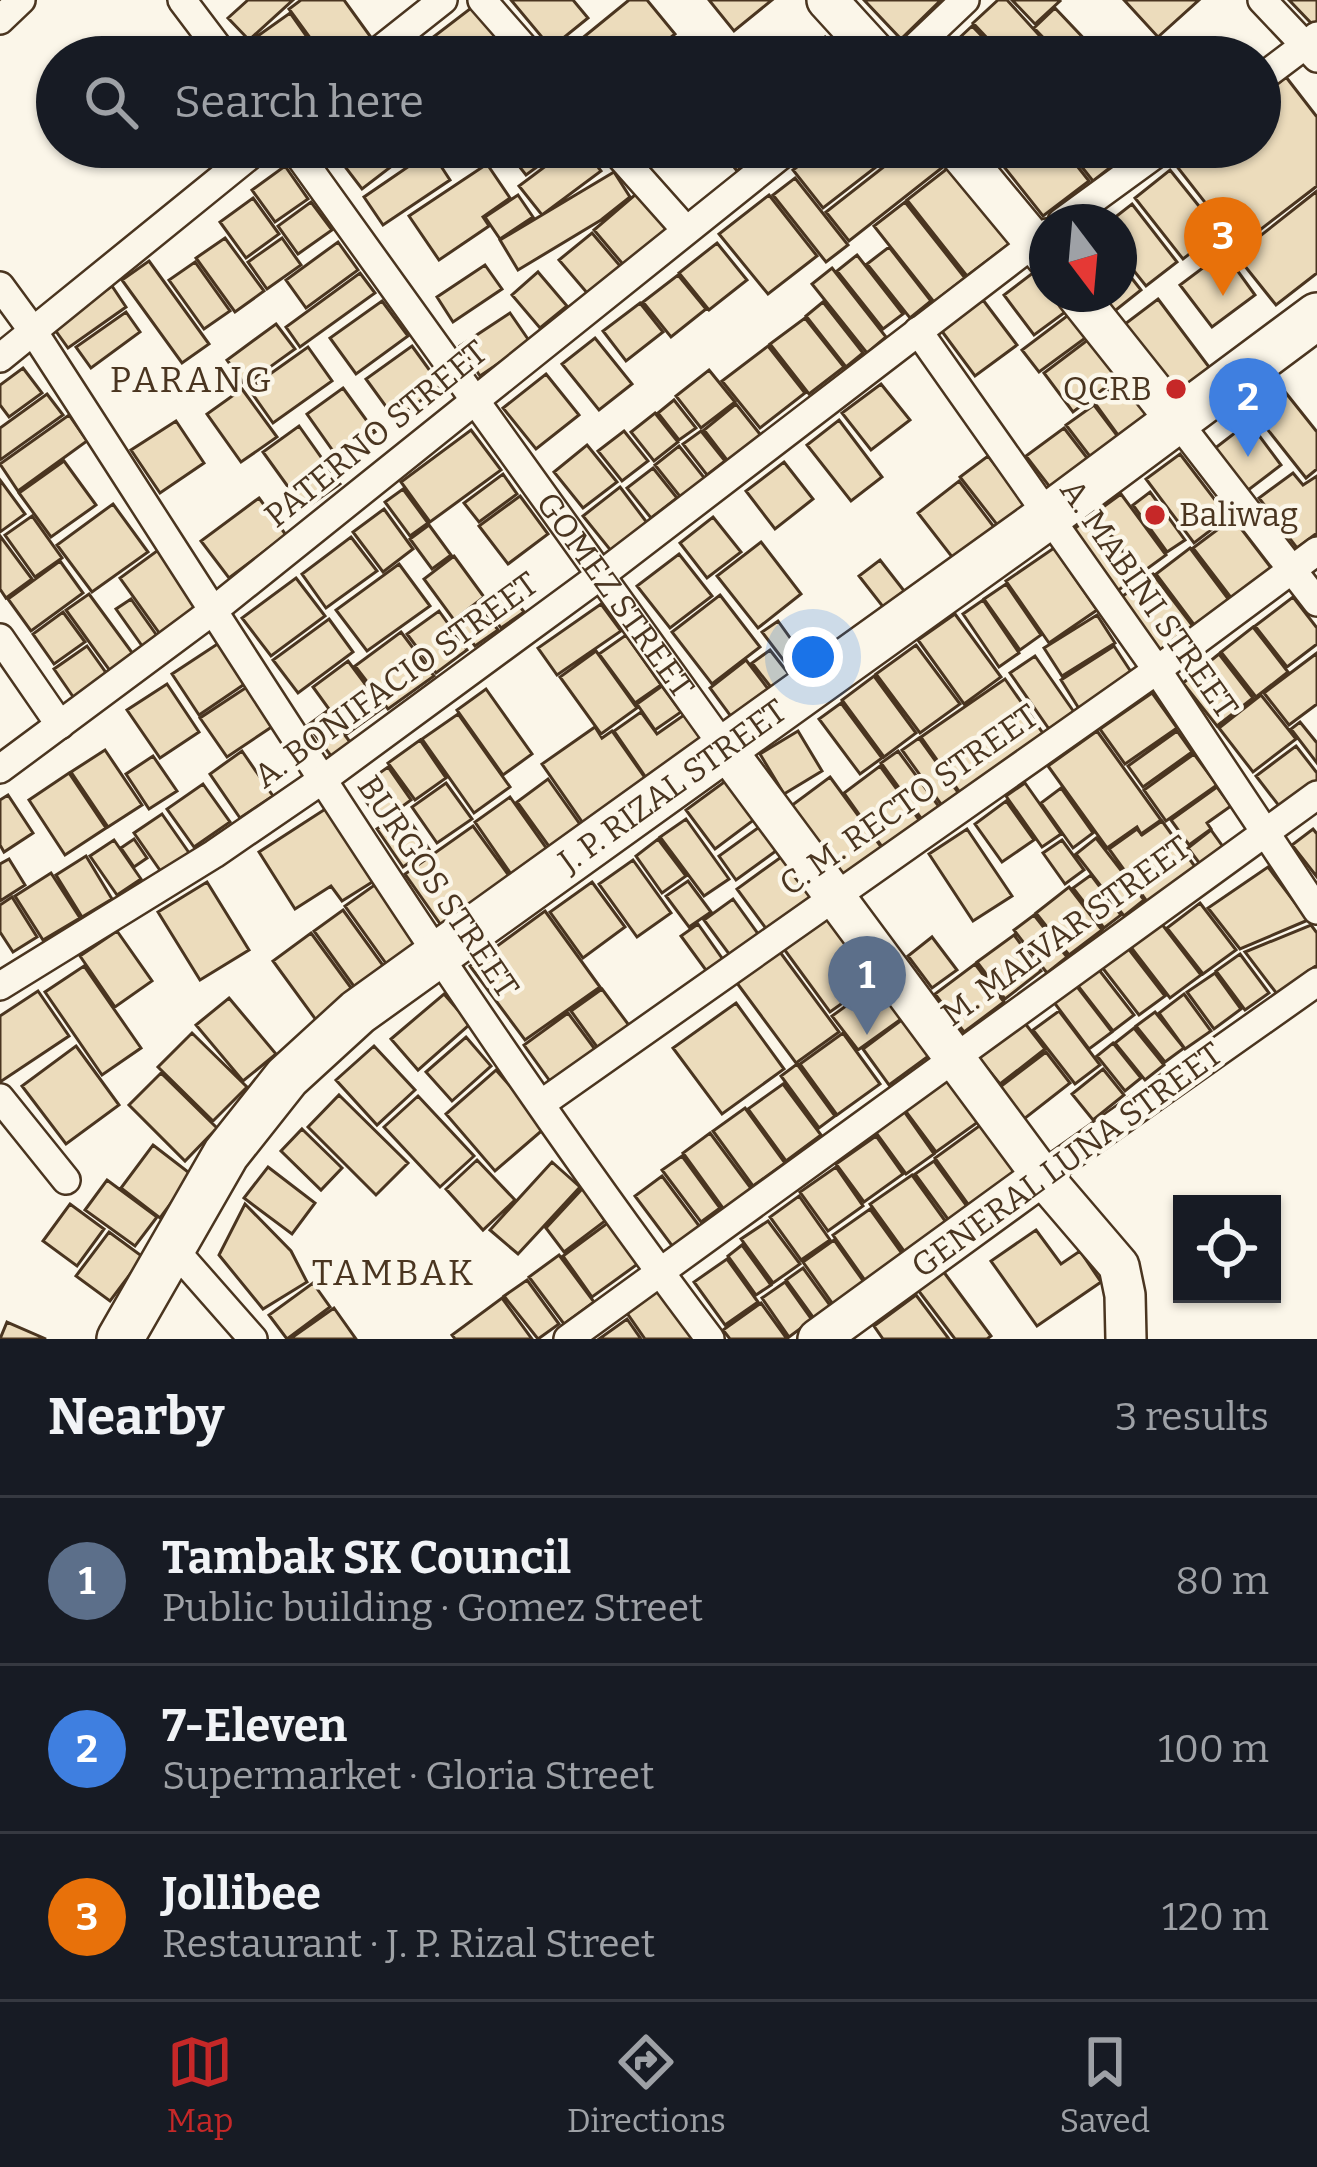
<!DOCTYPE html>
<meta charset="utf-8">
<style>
:root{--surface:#171b24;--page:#242831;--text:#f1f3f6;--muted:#9ea1a6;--line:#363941;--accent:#c62828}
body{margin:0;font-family:Bitter,serif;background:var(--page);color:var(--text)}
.controls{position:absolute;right:36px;bottom:36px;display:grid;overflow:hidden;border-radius:0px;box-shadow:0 3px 9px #0004}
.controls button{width:108px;height:108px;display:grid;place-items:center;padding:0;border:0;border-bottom:3px solid var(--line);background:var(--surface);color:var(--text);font:60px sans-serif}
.compass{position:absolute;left:1029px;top:204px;width:108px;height:108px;border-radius:50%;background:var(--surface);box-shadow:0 3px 9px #0004;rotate:164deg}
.you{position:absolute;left:813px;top:657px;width:42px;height:42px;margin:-30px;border:9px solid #fff;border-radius:50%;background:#1a73e8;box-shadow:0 0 0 18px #1a73e833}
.badge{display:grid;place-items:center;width:78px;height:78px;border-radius:50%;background:var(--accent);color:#fff;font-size:39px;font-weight:700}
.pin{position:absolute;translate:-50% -99px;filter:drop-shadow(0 3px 6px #0008)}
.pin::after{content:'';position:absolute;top:63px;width:42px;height:36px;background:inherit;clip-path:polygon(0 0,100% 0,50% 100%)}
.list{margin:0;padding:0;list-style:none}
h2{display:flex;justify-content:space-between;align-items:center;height:156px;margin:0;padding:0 48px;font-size:51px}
h2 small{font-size:39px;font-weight:400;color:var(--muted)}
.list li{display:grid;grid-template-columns:78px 1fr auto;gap:36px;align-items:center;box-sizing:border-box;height:168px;padding:0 48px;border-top:3px solid var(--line)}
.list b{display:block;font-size:45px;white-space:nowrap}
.list p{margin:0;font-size:39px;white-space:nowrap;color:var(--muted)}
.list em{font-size:39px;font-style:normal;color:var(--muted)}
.icon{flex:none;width:66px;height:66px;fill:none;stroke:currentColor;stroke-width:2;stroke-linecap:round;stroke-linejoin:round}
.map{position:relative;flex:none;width:1317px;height:1339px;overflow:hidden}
.search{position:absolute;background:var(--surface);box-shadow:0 3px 9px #0004;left:36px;right:36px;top:36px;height:132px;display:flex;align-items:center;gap:30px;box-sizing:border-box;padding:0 42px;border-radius:66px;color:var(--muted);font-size:45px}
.sheet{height:660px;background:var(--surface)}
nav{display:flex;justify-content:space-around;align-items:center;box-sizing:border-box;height:168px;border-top:3px solid var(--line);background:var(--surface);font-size:33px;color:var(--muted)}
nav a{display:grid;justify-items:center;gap:6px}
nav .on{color:var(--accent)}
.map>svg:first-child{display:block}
.building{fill:#ecdcbc;stroke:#4a3520;stroke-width:3}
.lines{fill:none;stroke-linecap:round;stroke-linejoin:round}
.street-casing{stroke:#4a3520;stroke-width:32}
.secondary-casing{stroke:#4a3520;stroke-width:44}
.primary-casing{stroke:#4a3520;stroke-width:50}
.street{stroke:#fbf6e9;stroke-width:27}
.secondary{stroke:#fbf6e9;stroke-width:39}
.primary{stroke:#fbf6e9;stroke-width:45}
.poi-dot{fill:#c62828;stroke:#fbf6e9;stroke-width:4.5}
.labels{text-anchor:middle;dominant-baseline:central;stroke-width:9;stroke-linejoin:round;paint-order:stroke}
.poi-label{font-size:33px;fill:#4a3520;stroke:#fbf6e9;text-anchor:end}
.street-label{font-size:33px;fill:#4a3520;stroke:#fbf6e9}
.neighbourhood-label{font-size:36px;letter-spacing:3px;fill:#4a3520;stroke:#fbf6e9}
</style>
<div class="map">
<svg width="1317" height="1339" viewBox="0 0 1317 1339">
<rect width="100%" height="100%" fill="#fbf6e9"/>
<path class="building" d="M248,0H293L249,40L228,18Z
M301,0H344L370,36L341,57H324L289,9Z
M511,0H573L588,18L551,48Z
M629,0H647L675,34L650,54L652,57H576L569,49Z
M709,0H772L734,31Z
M864,0H941L901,39Z
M998,0H1007L1048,45L1035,57H1005L973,23Z
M1012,0H1059L1060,1L1035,24Z
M1124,0H1199L1158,37Z
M1289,0H1317V21L1313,25Z
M475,5L515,57H447L432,38Z
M1055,8L1090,45L1076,57H1062L1034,28Z
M290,13L321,57H258L248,43Z
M972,26L1002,57H939Z
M825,37L842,57H800Z
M1286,77L1317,117V186L1239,246L1175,164L1196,147H1260V98Z
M330,147H392L401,159L362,189Z
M504,147H564L526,175Z
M571,147H583L601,171L542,215L519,186Z
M718,147H767L737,171Z
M823,147H874L885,160L823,208L793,170Z
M909,147H935L948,163L849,241L826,212Z
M1021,147H1062L1089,181L1043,216L1001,163Z
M1066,147H1126L1130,152L1093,181Z
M431,151L450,180L383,225L364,197Z
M487,164L510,198L483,217L489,226L439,260L409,216Z
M953,164L1013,241L967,276L907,200Z
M285,166L308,199L275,222L252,190Z
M1170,170L1219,231L1183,259L1135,198Z
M614,172L630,197L601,220L518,270L500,240Z
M795,178L848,245L826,262L773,195Z
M1317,191V273L1276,305L1236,255Z
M636,194L670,233L627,269L594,230Z
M518,195L533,217L500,239L485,217Z
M769,195L817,256L768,294L719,234Z
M253,198L279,234L246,258L220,222Z
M311,202L332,230L298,254L278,226Z
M905,202L965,278L934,302L874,226Z
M1132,204L1177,262L1146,286L1119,252V222H1109Z
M592,233L621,267L588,294L559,260Z
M225,238L264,291L235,312L196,258Z
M282,238L301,265L267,289L248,262Z
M338,242L358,270L306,308L286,280Z
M717,243L747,280L709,310L679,273Z
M889,247L931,301L910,318L867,264Z
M1224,252L1255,295L1212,327L1180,285Z
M857,255L903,314L883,329L837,271Z
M149,261L209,344L182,363L122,280Z
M195,262L230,311L204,329L169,280Z
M1119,262L1141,290L1111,314L1095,294H1119Z
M485,265L502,289L453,322L437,297Z
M832,268L886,337L867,353L812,284Z
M1038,269L1047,281V294H1057L1068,310L1034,335L1004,295Z
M538,272L567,306L540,328L512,295Z
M360,273L375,293L300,347L286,327Z
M678,275L706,309L671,337L643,302Z
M112,286L126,307L68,348L53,327Z
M1158,299L1215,375L1182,400L1125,324Z
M983,300L1017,345L975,376L941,330Z
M382,301L408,336L356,374L330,338Z
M823,302L863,353L846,367L806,316Z
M640,303L663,332L626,361L603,331Z
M126,312L140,332L91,368L76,347Z
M510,313L530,342L480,376L460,346Z
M1071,313L1088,336L1039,372L1022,350Z
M805,318L844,367L809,394L770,344Z
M276,324L295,349L245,385L227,360Z
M595,338L632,384L599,410L562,364Z
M1089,339L1118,378L1073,412L1044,373Z
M412,346L441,386L395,419L366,379Z
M768,346L805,393L760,428L722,381Z
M308,347L332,381L273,423L249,389Z
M23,368L42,393L9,417L0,405V385Z
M709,370L735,402L701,428L676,396Z
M546,374L579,415L536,449L503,408Z
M1124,380L1153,420L1123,442L1094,402Z
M1278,383L1317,432V469L1306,478L1249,406Z
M881,384L910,420L871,450L842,413Z
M343,388L375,432L338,458L307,414Z
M242,389L277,437L241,462L207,414Z
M47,394L63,415L0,460V428Z
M674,400L696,428L679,440L658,413Z
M736,404L763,438L730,464L704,430Z
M1094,405L1122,442L1095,463L1066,425Z
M655,413L678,442L654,461L631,432Z
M69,415L87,441L18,491L0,464Z
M839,420L882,477L851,501L807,445Z
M176,421L204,463L160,493L131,450Z
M1249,422L1281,465L1247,491L1214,449Z
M299,426L340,484L304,509L263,452Z
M1064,428L1094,467L1056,495L1026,456Z
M471,430L501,470L430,522L401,482Z
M624,431L648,461L622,481L598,451Z
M701,431L725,461L707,475L683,444Z
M587,445L617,482L583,508L554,472Z
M679,446L706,480L682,499L655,465Z
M1180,454L1228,517L1194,543L1146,479Z
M988,456L1030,509L1002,531L960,477Z
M64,461L96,505L51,537L19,493Z
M784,462L813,499L775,529L746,491Z
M653,468L677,498L651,518L627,488Z
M1293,473L1303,485L1317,476V533L1297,548L1259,498Z
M503,474L517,494L479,522L464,503Z
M0,480L25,514L0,532Z
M959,481L997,531L956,562L918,513Z
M620,487L648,524L612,552L583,516Z
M403,489L428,523L410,536L385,502Z
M1150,492L1185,540L1167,552L1133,505Z
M1121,494L1166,555L1140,574L1095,513Z
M520,496L548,534L508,564L479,526Z
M259,498L286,535L229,578L201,541Z
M113,504L148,552L92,592L57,545Z
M384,509L413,549L383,572L353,532Z
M1094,514L1140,574L1112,595L1066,535Z
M32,516L62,558L35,577L5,535Z
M713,517L741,552L707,578L680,543Z
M1233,518L1272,569L1232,599L1193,548Z
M429,525L451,555L432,569L410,539Z
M0,536L32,579L6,598L0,589Z
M351,537L377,571L326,608L302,574Z
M761,542L801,594L758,628L717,576Z
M161,548L206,611L165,641L120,578Z
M1054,548L1097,610L1049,643L1006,581Z
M1190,548L1229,600L1195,626L1156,574Z
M679,554L712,596L670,628L637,586Z
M454,556L484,597L454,620L424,579Z
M880,560L912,601L891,617L859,576Z
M60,561L83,593L31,631L8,599Z
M399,564L430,606L367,651L336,610Z
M1153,574L1195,629L1162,653L1120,598Z
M296,578L325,616L271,656L242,618Z
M1006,584L1041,635L1020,650L984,599Z
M504,585L524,612L501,628L482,601Z
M89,594L136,658L113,675L66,610Z
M720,595L760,647L712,684L672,632Z
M1293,597L1317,628V644L1287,667L1255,626Z
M131,599L160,640L145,650L116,609Z
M983,600L1019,653L999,667L963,614Z
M601,604L621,631L557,675L538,648Z
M480,605L498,630L475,646L457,622Z
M439,611L467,650L436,673L407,634Z
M63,612L85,642L54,664L33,634Z
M955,614L1001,677L964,704L918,640Z
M1097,615L1115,643L1062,676L1044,648Z
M329,619L353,652L298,693L273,660Z
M778,621L811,667L797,678L762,632Z
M1253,627L1288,672L1256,697L1221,652Z
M401,632L434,676L388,709L355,666Z
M626,635L661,685L635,703L599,654Z
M222,641L249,681L199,715L172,674Z
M916,645L960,704L920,733L876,674Z
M87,646L109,677L76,701L54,669Z
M1114,646L1137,681L1083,715L1061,680Z
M770,650L795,682L777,695L752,663Z
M596,651L637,708L601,734L560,677Z
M1317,653V704L1289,725L1264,693Z
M1219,654L1253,698L1217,726L1183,683Z
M1035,656L1074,712L1049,729L1010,673Z
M746,660L772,694L735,722L710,688Z
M348,661L383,708L347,734L313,687Z
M874,676L916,733L884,757L842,700Z
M1005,679L1047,739L963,797L921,737Z
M167,684L199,732L160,758L127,710Z
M250,685L276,724L227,757L200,718Z
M662,686L681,712L655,730L637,704Z
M486,689L532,754L503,775L457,710Z
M1152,693L1177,728L1125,764L1100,729Z
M1261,695L1296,739L1253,772L1219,728Z
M841,703L882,758L860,774L819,719Z
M327,711L353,746L334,760L308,725Z
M641,712L657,734L684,715L704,743L649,782L614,731Z
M458,714L510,787L474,813L422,739Z
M1300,722L1317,743V763L1291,729Z
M595,727L602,738L612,731L648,782L585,826L542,764Z
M798,731L822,771L784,794L760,754Z
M1097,731L1161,820L1141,834L1137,827L1107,848L1048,766Z
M1177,731L1192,752L1143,787L1128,766Z
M919,738L960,795L943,807L902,750Z
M420,740L446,778L415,800L388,763Z
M1296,746L1317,773V784L1283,811L1256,776Z
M105,750L142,805L108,827L71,772Z
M242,751L273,796L240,818L210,774Z
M898,751L940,808L923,821L881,763Z
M1194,754L1217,785L1166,821L1144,790Z
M153,756L177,791L149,809L126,774Z
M880,766L920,821L883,848L844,793Z
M388,767L411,800L381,822L357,789Z
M69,773L106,828L65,855L29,800Z
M731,777L759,816L715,849L686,810Z
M830,777L882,848L843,877L791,806Z
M548,779L584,830L553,852L517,802Z
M446,783L472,819L437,843L412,807Z
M1025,783L1061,834L1042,847L1006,796Z
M203,784L230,822L194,847L167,809Z
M1217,787L1231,806L1207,823L1211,829L1189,845L1171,820Z
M1061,788L1093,833L1073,848L1041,803Z
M8,795L33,833L4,852L0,845V800Z
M510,797L549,852L513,877L475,822Z
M1006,801L1034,840L1002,862L975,824Z
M330,806L377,879L342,901L331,886L295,909L259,852Z
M403,811L429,849L403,867L377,829Z
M162,814L192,857L164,876L134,833Z
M686,819L729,879L704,896L660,837Z
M1162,821L1196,868L1148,903L1109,849L1137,829L1142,835Z
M762,825L780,848L736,880L719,856Z
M473,826L517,887L448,935L405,874Z
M967,829L1012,896L973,921L929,854Z
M1313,829L1317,834V877L1292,845Z
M1211,830L1226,851L1203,868L1188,848Z
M1096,838L1144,900L1124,916L1076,854Z
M134,839L147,858L134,867L121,848Z
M658,839L686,876L662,893L636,856Z
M114,840L141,879L117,895L90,856Z
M1062,840L1084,870L1065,884L1043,853Z
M784,855L817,900L770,934L737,889Z
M86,856L112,899L82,917L56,875Z
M9,859L25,885L0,901V864Z
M633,860L671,913L637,937L599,884Z
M1268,867L1308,920L1240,949L1208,908Z
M51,873L80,918L43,940L15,896Z
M1091,875L1121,915L1104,928L1073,888Z
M688,881L711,912L689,927L666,896Z
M207,882L249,950L200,980L158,912Z
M592,882L625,927L583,958L550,912Z
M376,884L421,947L390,969L345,906Z
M1069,887L1102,930L1069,955L1036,913Z
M12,897L37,937L13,952L0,932V905Z
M733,899L761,938L732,958L704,920Z
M1200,903L1236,950L1203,974L1167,928Z
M343,910L387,971L358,992L314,931Z
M545,911L600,987L525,1040L470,966Z
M1034,915L1067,957L1047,973L1014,930Z
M830,916L876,979L830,1012L784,949Z
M1161,923L1201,975L1170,998L1130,946Z
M698,924L724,961L708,973L681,936Z
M1311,925L1317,933V965L1277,994L1245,952Z
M117,931L152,981L115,1007L80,956Z
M311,933L357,996L319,1024L273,961Z
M1014,935L1041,971L1005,999L977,962Z
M932,937L957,970L932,988L908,956Z
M1124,943L1165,996L1139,1015L1098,962Z
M777,948L839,1032L796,1063L734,979Z
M1240,954L1269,993L1245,1010L1216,971Z
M975,964L1004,1002L964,1032L935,994Z
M84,966L141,1048L102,1075L45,992Z
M1096,966L1134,1015L1113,1031L1075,982Z
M1215,973L1241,1009L1214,1029L1187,992Z
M879,982L904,1017L858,1050L832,1016Z
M1075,984L1112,1032L1089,1049L1053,1001Z
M602,989L631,1028L600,1051L571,1011Z
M38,991L69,1036L0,1082V1016Z
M444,994L470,1024L418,1070L391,1039Z
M1184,994L1211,1031L1185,1049L1159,1013Z
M229,998L276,1054L243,1081L196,1025Z
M736,1003L784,1069L722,1114L673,1048Z
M1059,1011L1100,1065L1075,1084L1033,1030Z
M1155,1012L1184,1048L1165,1062L1136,1026Z
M568,1013L597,1052L552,1084L524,1045Z
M903,1019L930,1055L889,1085L863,1049Z
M1024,1022L1045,1049L1000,1084L978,1057Z
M1134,1028L1164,1065L1145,1080L1115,1043Z
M192,1033L247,1087L213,1121L158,1067Z
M843,1033L880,1084L837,1115L800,1064Z
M466,1037L491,1066L452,1101L426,1072Z
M1113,1043L1141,1078L1125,1091L1097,1056Z
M76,1046L119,1105L66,1144L22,1086Z
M374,1046L415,1090L377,1125L336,1080Z
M1046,1052L1070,1083L1024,1119L1000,1087Z
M797,1064L835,1116L819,1128L781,1076Z
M1103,1069L1124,1095L1093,1120L1072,1094Z
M496,1070L546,1127L495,1171L446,1114Z
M161,1073L217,1128L185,1161L129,1105Z
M947,1079L978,1122L936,1152L904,1109Z
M783,1084L821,1135L786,1161L748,1109Z
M339,1095L408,1163L376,1195L308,1127Z
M418,1096L474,1156L440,1187L384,1127Z
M745,1108L785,1163L753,1186L713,1131Z
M903,1110L934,1154L906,1174L874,1130Z
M982,1124L1021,1177L973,1211L935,1158Z
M302,1129L342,1168L321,1190L281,1151Z
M710,1133L753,1191L725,1211L683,1153Z
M876,1136L903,1174L864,1202L836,1164Z
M153,1145L192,1175L160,1218L121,1188Z
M682,1156L720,1208L701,1222L662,1170Z
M477,1160L515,1200L483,1230L446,1189Z
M934,1161L969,1209L950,1222L915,1174Z
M552,1162L580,1187L518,1254L490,1230Z
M268,1167L315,1203L292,1234L244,1198Z
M836,1167L863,1206L828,1231L800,1192Z
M912,1175L951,1229L909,1258L870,1204Z
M662,1176L700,1227L673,1247L635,1196Z
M107,1180L157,1217L135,1246L85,1210Z
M583,1188L605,1221L564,1252L546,1228Z
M799,1196L830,1240L801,1260L770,1217Z
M70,1204L104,1229L77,1266L43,1241Z
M245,1204L291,1251L307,1282L263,1309L219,1255Z
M870,1209L906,1259L869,1286L833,1235Z
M768,1221L800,1264L773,1283L741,1239Z
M609,1222L639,1263L592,1297L563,1256Z
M1036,1230L1061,1264L1080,1251L1101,1282L1037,1326L991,1261Z
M109,1232L143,1257L110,1301L76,1276Z
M834,1240L866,1285L835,1307L803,1262Z
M742,1245L771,1285L756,1295L728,1256Z
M559,1255L594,1302L564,1324L529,1277Z
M727,1259L758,1302L725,1325L694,1282Z
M803,1268L832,1308L815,1320L786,1280Z
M943,1271L991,1336L987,1339H955L918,1290Z
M527,1280L559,1324L538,1339L504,1296Z
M785,1282L812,1320L789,1337L762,1298Z
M313,1283L330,1307L287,1339L269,1315Z
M659,1290L694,1339H645L627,1313Z
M916,1295L949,1339H883L874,1326Z
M502,1298L532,1339H455L452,1335Z
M761,1303L787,1339H730L723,1330Z
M334,1308L356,1339H290Z
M627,1319L641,1339H599Z
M7,1322L46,1339H0Z"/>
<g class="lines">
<defs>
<g id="street">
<path d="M182,0L225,57"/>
<path d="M482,0L532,57"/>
<path d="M1262,0L1317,58"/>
<path d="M0,20L21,0"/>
<path d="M371,57L443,0"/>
<path d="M905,57L965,0"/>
<path d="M1260,79L1317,36"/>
<path id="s1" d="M293,147L724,747"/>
<path d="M612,147L685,229"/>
<path d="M1062,222L1165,147"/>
<path d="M0,286L33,331C253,670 466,1016 710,1339"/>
<path d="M918,331L1157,670L1317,910"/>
<path d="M0,358L260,147"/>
<path d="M1177,421L1317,602"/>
<path d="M0,638L60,725"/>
<path d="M0,769L214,610L791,147"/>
<path d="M0,986L214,854L322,780L601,575L1047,233"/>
<path d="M0,1098L66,1180"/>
<path d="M541,1104L1157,670L1317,551"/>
<path d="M1042,1176L1317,982"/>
<path d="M172,1247L253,1339"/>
<path d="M568,1339L1317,795"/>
</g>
<path id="secondary" d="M827,0L879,57
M955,147L1047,258
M1076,294L1177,421
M724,747L1042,1176L1119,1266L1125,1295L1126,1339
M818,1339L1042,1176"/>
<g id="primary">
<path id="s2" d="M120,1339L226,1154L287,1077L358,1012L1047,517L1317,316"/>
</g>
</defs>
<use href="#street" class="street-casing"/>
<use href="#secondary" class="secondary-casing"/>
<use href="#primary" class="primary-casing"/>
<use href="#street" class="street"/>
<use href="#secondary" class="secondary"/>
<use href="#primary" class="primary"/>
</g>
<g class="poi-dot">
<circle cx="1176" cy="389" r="12"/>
<circle cx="1155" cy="515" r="12"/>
</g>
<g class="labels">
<g class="poi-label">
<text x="1152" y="389">QCRB</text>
<text x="1179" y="515" text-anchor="start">Baliwag</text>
</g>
<g class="street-label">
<text transform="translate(376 434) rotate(-39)">PATERNO STREET</text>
<text stroke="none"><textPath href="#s1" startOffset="552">GOMEZ STREET</textPath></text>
<text transform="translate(1149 599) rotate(55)">A. MABINI STREET</text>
<text transform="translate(396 680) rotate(-36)">A. BONIFACIO STREET</text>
<text stroke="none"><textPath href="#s2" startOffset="795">J. P. RIZAL STREET</textPath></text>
<text transform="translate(909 800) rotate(-35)">C. M. RECTO STREET</text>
<text transform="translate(438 887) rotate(56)">BURGOS STREET</text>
<text transform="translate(1066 931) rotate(-36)">M. MALVAR STREET</text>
<text transform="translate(1067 1160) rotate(-36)">GENERAL LUNA STREET</text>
</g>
<g class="neighbourhood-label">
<text x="192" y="380">PARANG</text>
<text x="394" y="1273">TAMBAK</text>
</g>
</g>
</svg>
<div class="controls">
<button><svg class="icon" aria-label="locate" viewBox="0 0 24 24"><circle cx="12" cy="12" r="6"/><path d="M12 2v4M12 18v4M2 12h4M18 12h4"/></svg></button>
</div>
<svg class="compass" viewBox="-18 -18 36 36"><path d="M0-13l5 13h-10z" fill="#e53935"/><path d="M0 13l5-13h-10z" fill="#9ea1a6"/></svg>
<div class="you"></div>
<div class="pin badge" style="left:867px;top:1035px;background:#5c6f8a">1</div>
<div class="pin badge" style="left:1248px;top:457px;background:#3f7fe0">2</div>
<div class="pin badge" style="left:1223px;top:296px;background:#e8710a">3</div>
<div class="search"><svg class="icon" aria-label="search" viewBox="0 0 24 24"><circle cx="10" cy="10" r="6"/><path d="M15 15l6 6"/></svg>Search here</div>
</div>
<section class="sheet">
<h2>Nearby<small>3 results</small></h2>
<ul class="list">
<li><span class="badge" style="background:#5c6f8a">1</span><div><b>Tambak SK Council</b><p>Public building · Gomez Street</p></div><em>80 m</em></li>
<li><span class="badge" style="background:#3f7fe0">2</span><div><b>7-Eleven</b><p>Supermarket · Gloria Street</p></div><em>100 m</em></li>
<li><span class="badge" style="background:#e8710a">3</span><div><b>Jollibee</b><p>Restaurant · J. P. Rizal Street</p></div><em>120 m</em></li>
</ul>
</section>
<nav>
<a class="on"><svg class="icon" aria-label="map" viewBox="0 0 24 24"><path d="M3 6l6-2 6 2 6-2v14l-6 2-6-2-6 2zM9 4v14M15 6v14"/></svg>Map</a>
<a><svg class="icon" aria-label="directions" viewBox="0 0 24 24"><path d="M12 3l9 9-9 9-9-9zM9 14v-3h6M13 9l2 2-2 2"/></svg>Directions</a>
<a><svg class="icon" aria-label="saved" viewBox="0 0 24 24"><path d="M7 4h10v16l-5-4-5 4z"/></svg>Saved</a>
</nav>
